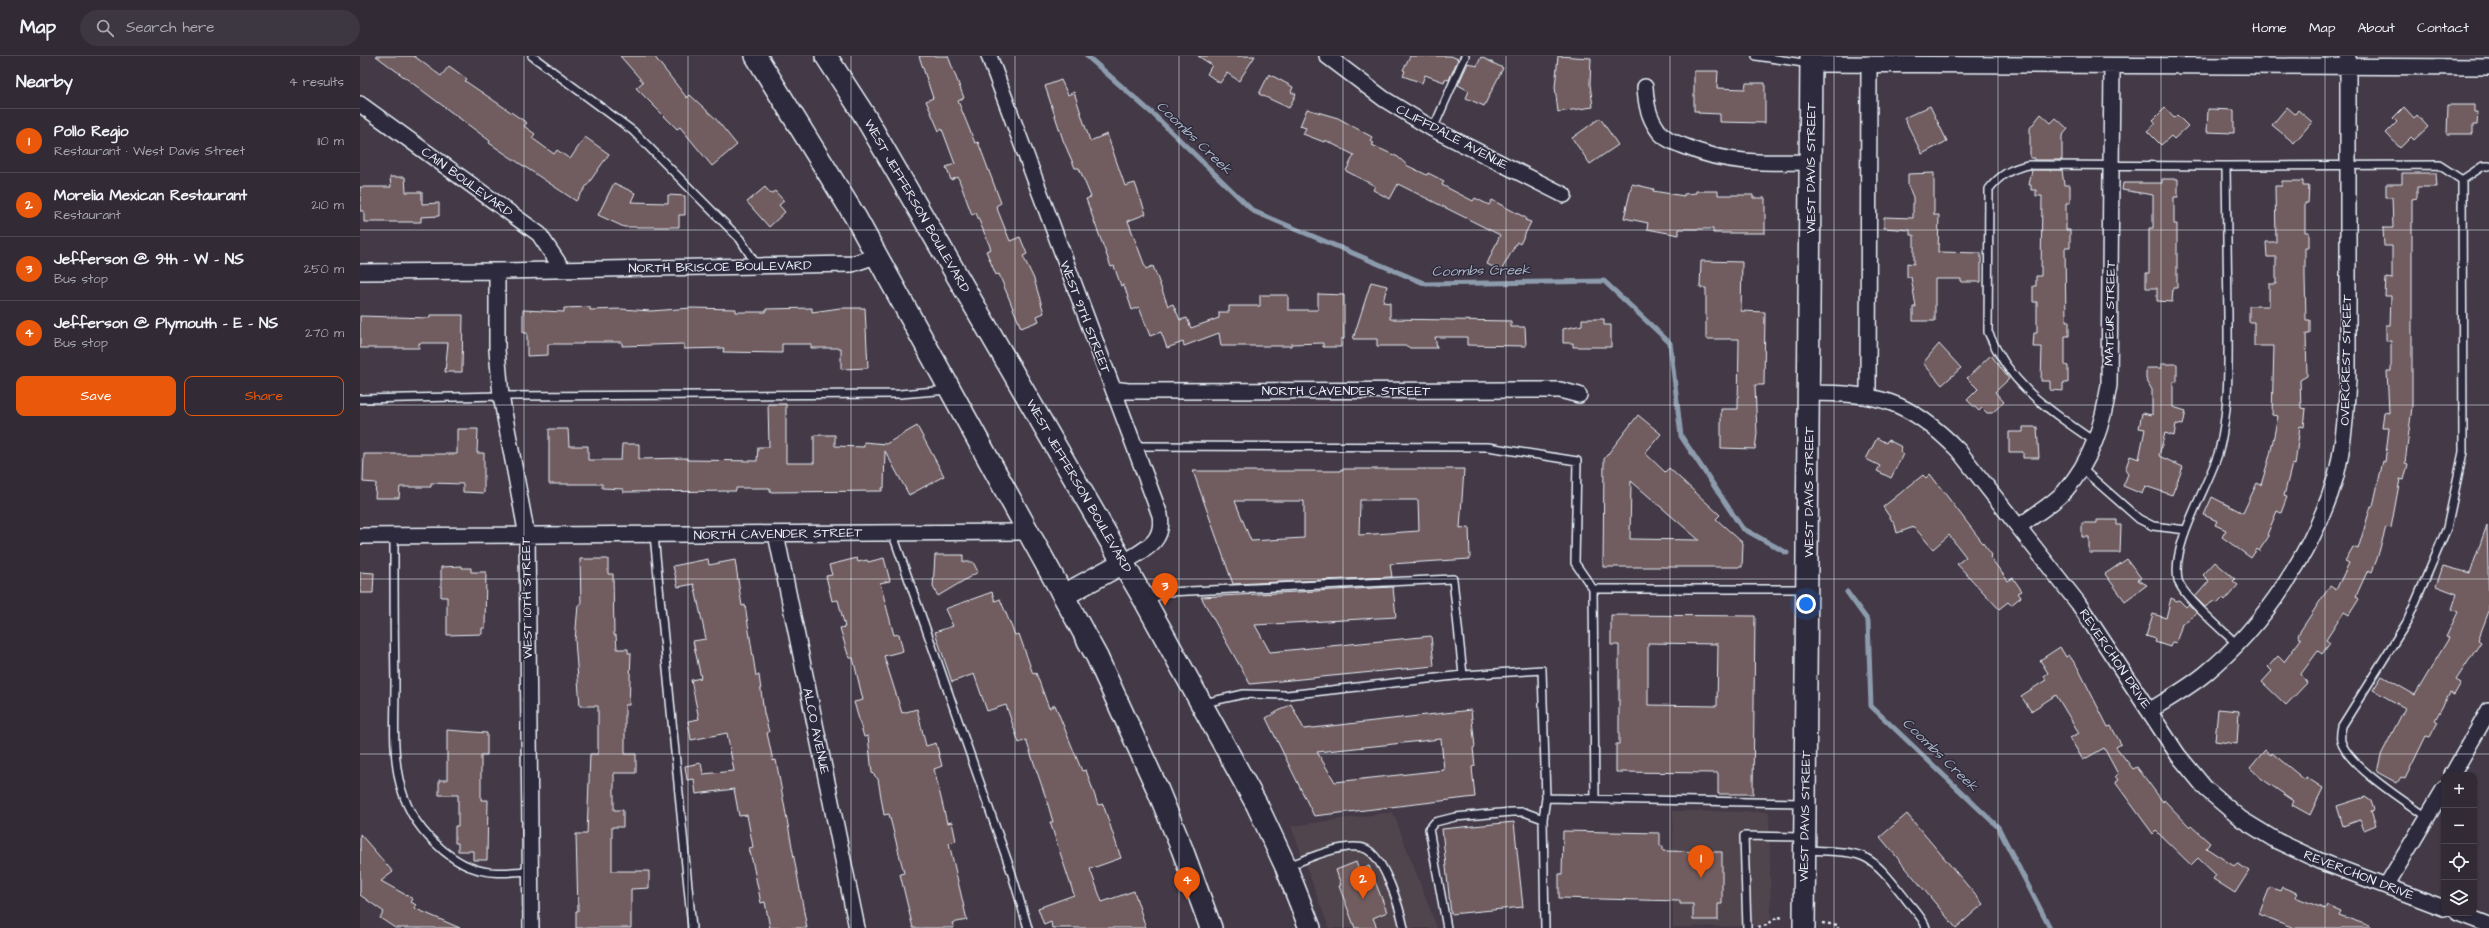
<!DOCTYPE html>
<meta charset="utf-8">
<style>
:root{--surface:#322b35;--page:#3d3741;--text:#f1f3f6;--muted:#a8a7ad;--line:#4d4750;--accent:#ea580c}
body{margin:0;font-family:"Architects Daughter",sans-serif;background:var(--page);color:var(--text)}
.controls{position:absolute;right:12px;bottom:12px;display:grid;overflow:hidden;border-radius:8px;box-shadow:0 1px 3px #0004}
.controls button{width:36px;height:36px;display:grid;place-items:center;padding:0;border:0;border-bottom:1px solid var(--line);background:var(--surface);color:var(--text);font:20px sans-serif}
.you{position:absolute;left:1446px;top:548px;width:14px;height:14px;margin:-10px;border:3px solid #fff;border-radius:50%;background:#1a73e8;box-shadow:0 0 0 6px #1a73e833}
.badge{display:grid;place-items:center;width:26px;height:26px;border-radius:50%;background:var(--accent);color:#fff;font-size:13px;font-weight:700}
.pin{position:absolute;translate:-50% -33px;filter:drop-shadow(0 1px 2px #0008)}
.pin::after{content:'';position:absolute;top:21px;width:14px;height:12px;background:inherit;clip-path:polygon(0 0,100% 0,50% 100%)}
.list{margin:0;padding:0;list-style:none}
h2{display:flex;justify-content:space-between;align-items:center;height:52px;margin:0;padding:0 16px;font-size:17px}
h2 small{font-size:13px;font-weight:400;color:var(--muted)}
.list li{display:grid;grid-template-columns:26px 1fr auto;gap:12px;align-items:center;box-sizing:border-box;height:64px;padding:0 16px;border-top:1px solid var(--line)}
.list b{display:block;font-size:15px;white-space:nowrap}
.list p{margin:0;font-size:13px;white-space:nowrap;color:var(--muted)}
.list em{font-size:13px;font-style:normal;color:var(--muted)}
.actions{display:flex;gap:8px;padding:12px 16px}
.actions a{flex:1;padding:9px 0;border:1px solid var(--accent);border-radius:8px;text-align:center;font-size:14px;color:var(--accent)}
.actions .main{background:var(--accent);color:#fff}
.icon{flex:none;width:22px;height:22px;fill:none;stroke:currentColor;stroke-width:2;stroke-linecap:round;stroke-linejoin:round}
.map{position:relative;flex:none;width:2129px;height:872px;overflow:hidden}
header{display:flex;align-items:center;gap:24px;box-sizing:border-box;height:56px;padding:0 20px;background:var(--surface);border-bottom:1px solid var(--line)}
header strong{font-size:19px}
nav{display:flex;gap:22px;margin-inline-start:auto;font-size:14px}
.search{width:280px;height:36px;background:var(--page);display:flex;align-items:center;gap:10px;box-sizing:border-box;padding:0 14px;border-radius:22px;color:var(--muted);font-size:15px}
main{display:flex}
aside{flex:1;background:var(--surface)}
.map>svg:first-child{display:block}
.built{fill:#51444e}
.lines{fill:none;stroke-linecap:round;stroke-linejoin:round}
.stream{stroke:#8d9cad;stroke-width:5}
.building{fill:#715c5f;stroke:#e8f1f8;fill-rule:evenodd}
.service-casing{stroke:#e8f1f8;stroke-width:10}
.minor-casing{stroke:#e8f1f8;stroke-width:18}
.secondary-casing{stroke:#e8f1f8;stroke-width:24}
.path{stroke:#e8f1f8;stroke-width:2.5;stroke-dasharray:3 3;stroke-linecap:butt}
.service{stroke:#2f2a3d;stroke-width:7}
.minor{stroke:#2f2a3d;stroke-width:15}
.secondary{stroke:#2f2a3d;stroke-width:21}
.grid{fill:none;stroke:#e8f1f8;stroke-width:1;stroke-opacity:0.55}
.labels{text-anchor:middle;dominant-baseline:central;stroke-width:3;stroke-linejoin:round;paint-order:stroke}
.street-label{font-size:13px;fill:#e8f1f8;stroke:#2f2a3d}
.water-label{font-size:14px;font-style:italic;fill:#abb8c6;stroke:#2f2a3d}
</style>
<header>
<strong>Map</strong>
<div class="search"><svg class="icon" aria-label="search" viewBox="0 0 24 24"><circle cx="10" cy="10" r="6"/><path d="M15 15l6 6"/></svg>Search here</div>
<nav><a>Home</a><a>Map</a><a>About</a><a>Contact</a></nav>
</header>
<main>
<aside>
<h2>Nearby<small>4 results</small></h2>
<ul class="list">
<li><span class="badge">1</span><div><b>Pollo Regio</b><p>Restaurant · West Davis Street</p></div><em>110 m</em></li>
<li><span class="badge">2</span><div><b>Morelia Mexican Restaurant</b><p>Restaurant</p></div><em>210 m</em></li>
<li><span class="badge">3</span><div><b>Jefferson @ 9th - W - NS</b><p>Bus stop</p></div><em>250 m</em></li>
<li><span class="badge">4</span><div><b>Jefferson @ Plymouth - E - NS</b><p>Bus stop</p></div><em>270 m</em></li>
</ul>
<div class="actions"><a class="main">Save</a><a>Share</a></div>
</aside>
<div class="map">
<svg width="2129" height="872" viewBox="0 0 2129 872">
<rect width="100%" height="100%" fill="#433947"/>
<filter id="ink" filterUnits="userSpaceOnUse"><feTurbulence type="fractalNoise" baseFrequency=".025" numOctaves="2"/><feDisplacementMap in="SourceGraphic" scale="8" xChannelSelector="R" yChannelSelector="G"/><feConvolveMatrix kernelMatrix="1 2 1 2 8 2 1 2 1" color-interpolation-filters="sRGB"/></filter>
<g filter="url(#ink)">
<path class="built" d="M1313,755L1409,756L1411,863L1399,870L1313,871Z
M1033,756L1077,872H969L931,770Z"/>
<g class="lines">
<path class="stream" d="M727,0L793,58L893,155L1066,228L1244,225L1310,287L1321,380L1382,472L1427,497
M1487,536L1508,565L1511,650L1638,771L1690,872"/>
</g>
<path class="building" d="M16,0H54L81,20L89,10L107,23L105,25L167,67L164,70L175,78L172,82L194,98L197,94L210,103L225,81L249,98L216,145L129,87L130,85Z
M260,0H294L327,42L330,39L355,62L377,89L352,110L320,71L317,73L276,32L283,26Z
M559,0H588L604,42L598,45L615,87L618,86L641,147L636,150L650,185L660,181L667,198L663,200L674,223L684,257L677,260L679,265L661,272L639,218L636,219L626,195L631,193L616,157L612,159L598,121L591,124L586,111L595,108L582,73L579,75L566,45L573,42Z
M838,0H895L879,25L867,17L860,27L847,18L852,9Z
M1050,0H1091L1098,3L1089,24L1085,23L1084,26L1065,19L1062,27L1043,20L1045,15L1043,14Z
M1198,0L1231,2L1230,28L1233,51L1198,56L1195,31Z
M1121,1L1143,12L1124,50L1106,42L1109,35L1098,29L1108,7L1117,10Z
M1334,15H1358L1357,32L1385,33L1386,27H1405V67L1360,66V58L1338,57V55H1334Z
M909,18L933,31L931,36L936,38L929,52L899,38Z
M701,24L708,39L714,36L730,85L747,78L765,130L775,127L786,158L768,165L786,213L793,210L808,250L813,248L820,264L827,262L831,272L859,262V256H869V250H900V239H928V254H958V238L984,239V283H981V291H963V287L931,288V290H861L859,277L824,290L823,286L807,292L801,276L790,280L779,251L772,254L764,229L761,230L754,210L751,211L726,143L731,141L719,112H715L703,84L685,30Z
M2088,49H2114V56H2118L2117,69H2113V78H2087Z
M1570,50L1587,85L1562,98L1544,62Z
M1927,51L1935,58L1938,54L1952,66L1934,87L1912,69Z
M2044,51L2054,62L2057,59L2068,71L2054,84L2051,81L2040,92L2026,77L2037,66L2033,62Z
M1805,52L1814,62L1817,59L1828,70L1814,83L1811,80L1801,89L1787,75L1796,67L1793,64Z
M947,53L978,62L1012,81L1010,85L1014,87L1012,89L1038,101L1048,110L1067,119L1068,117L1084,125L1082,129L1113,145L1115,142L1129,149L1132,144L1166,162L1165,164L1171,166L1160,188L1157,186L1141,215L1127,208L1140,179L1038,128L1030,143L1013,134L1015,130L986,115L994,99L965,84L964,86L943,78L946,72L940,70Z
M1848,53L1874,54V77L1847,76Z
M1681,58L1691,67L1696,62L1708,73L1702,80V104H1674L1675,102H1670V72Z
M1240,62L1258,89L1230,108L1212,82Z
M1672,114H1702L1704,129H1710V147H1706V174H1710V192H1705L1706,265H1709V280H1705V309L1708,310V327H1703V335L1690,334V325H1681L1682,291H1673L1674,277H1677V246H1673V230H1676V220H1681L1682,140H1676V134H1671V129H1669Z
M1574,117V159H1579L1578,196L1621,197V226H1601V223H1575V265H1553V251H1556L1551,221H1547V207L1554,208V179H1550V174L1524,172V161L1553,162V141L1548,130V118Z
M2042,117H2076L2077,131H2057V142L2052,143V351L2045,407L2048,408L2044,424L2040,423L2031,472L2026,471L2017,503L2012,516L2008,514L1996,540L1999,543L1989,559L1984,556L1966,584L1970,587L1962,598L1958,595L1941,618L1947,627L1926,649L1902,626L1912,615L1908,611L1918,600L1924,606L1941,583L1938,581L1939,577L1970,530L1976,534L1989,507L1985,505L1993,491L1998,493L2011,450H2013L2023,405L2025,406L2029,372H2022L2024,356L2029,357L2027,315H2031V285H2026V269H2030L2031,240H2025L2026,222L2032,223V190H2024L2023,172H2033L2032,141H2026V128H2042Z
M30,121H45L46,136H62V148L79,147V160L61,161V166H4V155H0V131H31Z
M1802,123H1818V141H1814V168H1817V232H1813L1812,246L1797,245V232H1786V217H1789V172H1793V139L1762,134L1763,127H1802Z
M1922,125H1943V130H1949L1948,147H1945V176H1949V192H1945V221L1946,264H1950V278H1946L1947,320L1940,324L1941,352L1946,353L1944,371L1940,370L1935,409L1932,408L1924,440L1927,441L1921,457L1917,455L1907,479L1909,480L1899,495L1897,493L1891,502L1862,481L1866,474L1855,469L1857,465L1844,459L1852,441L1883,457L1897,427L1901,429L1910,399L1918,360L1912,359L1914,290H1894V266H1889V250H1909V228H1916V201H1907L1906,186H1916L1915,130H1922Z
M254,127L275,137L271,146L308,147V139L325,140V159H319V171H264L238,159Z
M1272,128L1294,133L1293,135L1324,140V138L1336,137V135H1358V139H1393V142H1405V177H1353V173H1319V179L1287,173L1288,167L1264,162Z
M405,131L411,138L415,135L424,145L419,149L425,156L409,171L387,146Z
M1341,205L1382,206L1381,255L1405,256L1404,329H1395L1397,378L1395,393L1361,392V353H1378L1379,283H1346V232H1340Z
M1011,226L1027,230L1023,246L1030,247V263L1151,265V271H1165L1166,290L1107,289V281H1075L1077,292H1050L1047,290H1017V283H993Z
M230,251V254L261,253L291,255L332,252L376,253V256H406V253L452,252V256L480,252H505L508,312L481,313V292H451V288H422V297L363,296L364,292L324,293V288L262,290V286H223V288H188V299L167,300V277H163V254L204,256V252Z
M70,259H103L102,316H85L88,287H59V292H0V260L70,262Z
M1222,263H1244V269H1251V291H1213V287H1203V273L1222,269Z
M1579,288L1601,312L1582,329L1563,307Z
M1631,299L1649,323L1635,336L1644,346L1632,357H1627L1622,352L1619,355L1607,344L1618,333L1607,322Z
M1801,308H1817V326H1813V351L1826,355L1823,369L1816,368L1814,380L1805,377L1799,400L1823,411L1812,439L1785,430L1782,438L1763,430L1768,418L1765,414L1770,400L1779,403L1785,373L1779,372L1782,357L1792,359V334L1786,323V312H1801Z
M408,348H426V407H454V379H475V390L504,391V386L526,388L557,370L584,420L549,439L525,395L524,432H522V435L410,436V432H376V435L263,436V433L242,432V428H189V373H208L209,390H228V404H261L262,388H279V403L327,402V404L397,405L398,391H409Z
M1278,359L1301,378L1285,397L1305,416L1309,412L1360,459L1356,463L1383,487L1382,511H1243L1244,403ZM1271,425L1339,484L1270,483Z
M1663,371H1677L1679,402H1663V396H1649V376H1663Z
M97,373H118L117,397H124V437L103,436V428L71,427V431H40L39,442H15L16,427L3,426L4,398H97Z
M1517,382L1526,387L1528,384L1542,391L1540,396L1543,398L1531,422L1517,415L1520,410L1506,403Z
M981,413H1104L1100,472L1109,471L1110,503L1030,508L1032,521L873,528L833,415H981ZM1000,444H1058L1059,475L999,479ZM875,445H944V482L891,485Z
M1570,418L1632,499L1630,501L1648,525L1653,522L1662,535L1658,537L1661,541L1651,549L1648,546L1639,553L1597,508L1606,501L1589,479L1573,493L1554,471L1537,477L1535,469L1523,451L1563,419L1566,422Z
M1737,464H1757V469H1761L1760,497H1729V481H1722V467H1737Z
M2127,469L2129,555L2118,584L2121,586L2096,624L2101,627L2094,639L2090,637L2075,664L2078,666L2070,681L2066,680L2045,723L2041,721L2037,727L2017,716L2021,699L2045,652L2013,634L2022,620L2055,639L2089,582L2086,581L2098,556L2092,553L2097,538L2076,530L2083,510L2110,517Z
M575,499H603V506H613L618,516L578,540L573,531Z
M497,502L498,506L507,504L508,506L524,502L530,525L520,527L534,579L539,578L543,595L524,600L542,657L557,653L566,690L576,687L582,710L574,713L587,767L592,766L596,785L589,787L607,864L592,867L594,872H553L540,818L544,817L529,758L524,759L518,723L512,717L508,680L504,681L494,646L503,644L493,602H489L480,572L485,571L478,544L472,545L466,520L472,519L469,509Z
M220,503H248V518H253L254,579H256L257,593H268V597H271L269,649H265V698H276V717H254V754H263V771H252V815H289V832L271,833V872H216V855H218L216,778H227L230,698H238V650H220L215,584L218,549H221Z
M348,503L349,509L375,504L382,550L385,549L396,620L399,619L404,657L409,676L407,677L413,705L416,704L447,872H410L405,846L401,847L393,808L389,792L393,791L387,759L379,760L374,733L336,738L334,723L327,724L325,710L341,707L343,718L374,715L367,677L331,684L328,665L339,663L331,624L341,622L333,585L346,583L334,528L318,531L313,510Z
M1767,503L1781,522L1778,524L1787,529L1765,545L1745,518Z
M1855,506L1875,523L1873,525L1878,529L1865,544L1863,542L1857,548L1854,545L1845,551L1835,541L1849,525L1843,519Z
M102,510V512H111V516H126L125,572H122V578L87,579V541H81V511Z
M0,516L14,517L13,537H0Z
M1033,531L1036,561L895,569L910,596L1071,580L1074,610L890,628L841,541Z
M632,536L635,545L640,543L655,579L659,578L673,618L676,617L689,652L695,649L722,715L726,714L738,749L743,748L761,802L730,813L742,846L774,835L786,872H692L691,866L684,869L678,852L714,839L690,766H693L686,742L666,684L659,687L646,649L627,655L614,618L592,626L575,576L593,570L585,553Z
M1811,542L1817,545L1819,544L1826,551L1829,548L1837,557L1822,568L1816,587L1812,586L1810,591L1795,586L1796,583L1786,580L1793,558L1806,562Z
M1251,559L1395,560L1393,738H1358V717L1256,716V688H1259V589H1251ZM1288,587L1358,588L1357,650L1288,649Z
M1700,591L1706,601L1709,599L1718,612L1748,671L1751,670L1761,688L1756,691L1773,713L1777,711L1803,746L1804,744L1830,771L1831,770L1850,787L1846,792L1874,810L1877,807L1889,815L1875,837L1853,823L1856,819L1838,802L1831,809L1796,775L1793,778L1755,726L1758,724L1755,720L1758,718L1744,692L1723,704L1710,682L1719,677L1696,639L1671,655L1661,640L1686,624L1684,620L1688,617L1680,604Z
M931,648L944,673L1111,654L1115,691L1113,692L1115,710L1112,711L1115,741L954,760L906,662ZM1081,683L1084,714L975,726L957,696Z
M1858,653L1879,655L1877,688L1855,685Z
M87,674L127,677V699H121V744H128L127,804H113V795H98V787H95V770H98V739H79V724H87Z
M1905,694L1911,699L1912,697L1945,724L1946,721L1963,732L1950,759L1932,749L1934,745L1902,723L1890,712Z
M2005,741L2011,745L2014,754L2011,755L2016,769L2004,774L2000,764L1983,770L1977,750Z
M1547,758L1623,848L1596,872L1520,781Z
M1154,766L1163,851L1091,858L1082,773Z
M1203,775L1300,777V790H1303V795L1362,796V848H1358V864H1333V848H1320V845L1199,842V818H1202Z
M0,778L33,816L21,825L53,843L51,846L56,849L54,852L100,872H35L20,862L24,856L0,839Z
M996,806L999,814L1009,810L1027,856L1013,862L1017,872H995L979,830L981,829L976,814Z
M1910,831L1920,835L1922,831L1937,837L1935,841L1965,853L1967,849L1981,855L1979,859L2010,870V872H1934L1899,858Z"/>
<g class="lines">
<defs>
<path id="service" d="M172,0L273,75L380,183L397,210
M1396,0L1450,8
M1073,73L1105,0
M1866,110L2079,109L2102,124L2123,110H2129
M0,343L141,340L540,338L588,334
M1735,386C1688,353 1652,332 1628,276L1629,133C1640,119 1650,113 1668,109L1866,110C1867,160 1867,209 1868,259C1868,304 1870,351 1859,395C1849,430 1811,487 1818,524C1821,539 1864,576 1877,588
M775,390L1128,391L1217,405L1215,507L1233,533
M1722,413L1779,463L1793,470L1826,474
M532,476L651,815L668,872
M294,479L332,872
M34,481C34,529 34,578 35,626C35,686 27,743 75,787C85,797 100,808 113,812C130,819 152,816 170,815
M786,545L807,536L1093,523L1103,619
M844,647L884,638L927,639L1103,619L1182,614L1186,742L1443,747
M1235,742L1233,533H1444
M2067,761C2047,747 1987,709 1981,685C1980,680 1981,675 1982,670L2047,566L2087,472L2103,396L2102,124
M1447,794C1507,797 1507,794 1545,842C1551,851 1564,862 1566,872
M927,811C945,803 988,785 1006,793C1025,802 1040,853 1044,872
M1087,872L1069,773L1075,766L1095,761L1152,756H1164L1183,763
M1185,872L1183,763L1186,742
M1387,872L1384,780L1443,781"/>
<path id="minor" d="M629,0L800,459C805,487 783,494 763,507
M967,0L1024,43L1073,73L1204,139
M1451,8L2129,11
M1285,31C1286,47 1288,60 1298,74C1303,82 1315,87 1324,90C1365,108 1407,107 1451,106
M0,48L179,178L203,214
M137,215V294L141,340L167,480L171,872
M0,216L137,215L492,208L516,200
M753,333L768,335L1200,334L1219,339
M1449,337C1518,337 1549,344 1598,394L1718,547L1818,699L1846,733L1881,763L1917,785L1960,805L2084,852
M1508,339L1509,8
M1659,471C1673,459 1692,449 1705,435C1732,404 1743,368 1749,329L1752,10
M416,478L497,872
M0,480L669,476
M1789,655C1808,643 1828,632 1845,618C1904,570 1955,493 1976,420C1984,388 1986,356 1988,324V0
M2092,719L2129,654
M2026,830L2084,733
M2098,857L2129,869"/>
<path id="secondary" d="M396,0L496,162L737,601L797,732L822,793L851,872
M466,0L503,57L785,545L897,749L926,811L950,872
M704,539L763,507
M1444,872L1451,0"/>
</defs>
<use href="#service" class="service-casing"/>
<use href="#minor" class="minor-casing"/>
<use href="#secondary" class="secondary-casing"/>
<path class="path" d="M1462,867L1478,869V872
M1398,871L1407,869L1417,861L1425,862"/>
<use href="#service" class="service"/>
<use href="#minor" class="minor"/>
<use href="#secondary" class="secondary"/>
</g>
</g>
<path class="grid" d="M164,0V872M328,0V872M491,0V872M655,0V872M819,0V872M983,0V872M1146,0V872M1310,0V872M1474,0V872M1638,0V872M1801,0V872M1965,0V872M0,174H2129M0,349H2129M0,523H2129M0,698H2129"/>
<g class="labels">
<g class="street-label">
<text transform="translate(1092 81) rotate(28)">CLIFFDALE AVENUE</text>
<text transform="translate(1451 112) rotate(-90)">WEST DAVIS STREET</text>
<text transform="translate(107 126) rotate(36)">CAIN BOULEVARD</text>
<text transform="translate(557 150) rotate(60)">WEST JEFFERSON BOULEVARD</text>
<text transform="translate(360 211) rotate(-1)">NORTH BRISCOE BOULEVARD</text>
<text transform="translate(1750 257) rotate(-89)">MATEUR STREET</text>
<text transform="translate(725 261) rotate(69)">WEST 9TH STREET</text>
<text transform="translate(1986 304) rotate(-89)">OVERCREST STREET</text>
<text x="986" y="335">NORTH CAVENDER STREET</text>
<text transform="translate(719 430) rotate(60)">WEST JEFFERSON BOULEVARD</text>
<text transform="translate(1449 436) rotate(-90)">WEST DAVIS STREET</text>
<text transform="translate(418 478) rotate(-1)">NORTH CAVENDER STREET</text>
<text transform="translate(167 542) rotate(-91)">WEST 10TH STREET</text>
<text transform="translate(1755 603) rotate(56)">REVERCHON DRIVE</text>
<text transform="translate(456 675) rotate(78)">ALCO AVENUE</text>
<text transform="translate(1445 760) rotate(-89)">WEST DAVIS STREET</text>
<text transform="translate(1999 819) rotate(21)">REVERCHON DRIVE</text>
</g>
<g class="water-label">
<text transform="translate(834 82) rotate(44)">Coombs Creek</text>
<text transform="translate(1121 215) rotate(-1)">Coombs Creek</text>
<text transform="translate(1580 699) rotate(44)">Coombs Creek</text>
</g>
</g>
</svg>
<div class="controls">
<button>+</button>
<button>−</button>
<button><svg class="icon" aria-label="locate" viewBox="0 0 24 24"><circle cx="12" cy="12" r="6"/><path d="M12 2v4M12 18v4M2 12h4M18 12h4"/></svg></button>
<button><svg class="icon" aria-label="layers" viewBox="0 0 24 24"><path d="M12 4l9 5-9 5-9-5zM3 14l9 5 9-5"/></svg></button>
</div>
<div class="you"></div>
<div class="pin badge" style="left:1341px;top:822px">1</div>
<div class="pin badge" style="left:1003px;top:843px">2</div>
<div class="pin badge" style="left:805px;top:550px">3</div>
<div class="pin badge" style="left:827px;top:844px">4</div>
</div>
</main>
